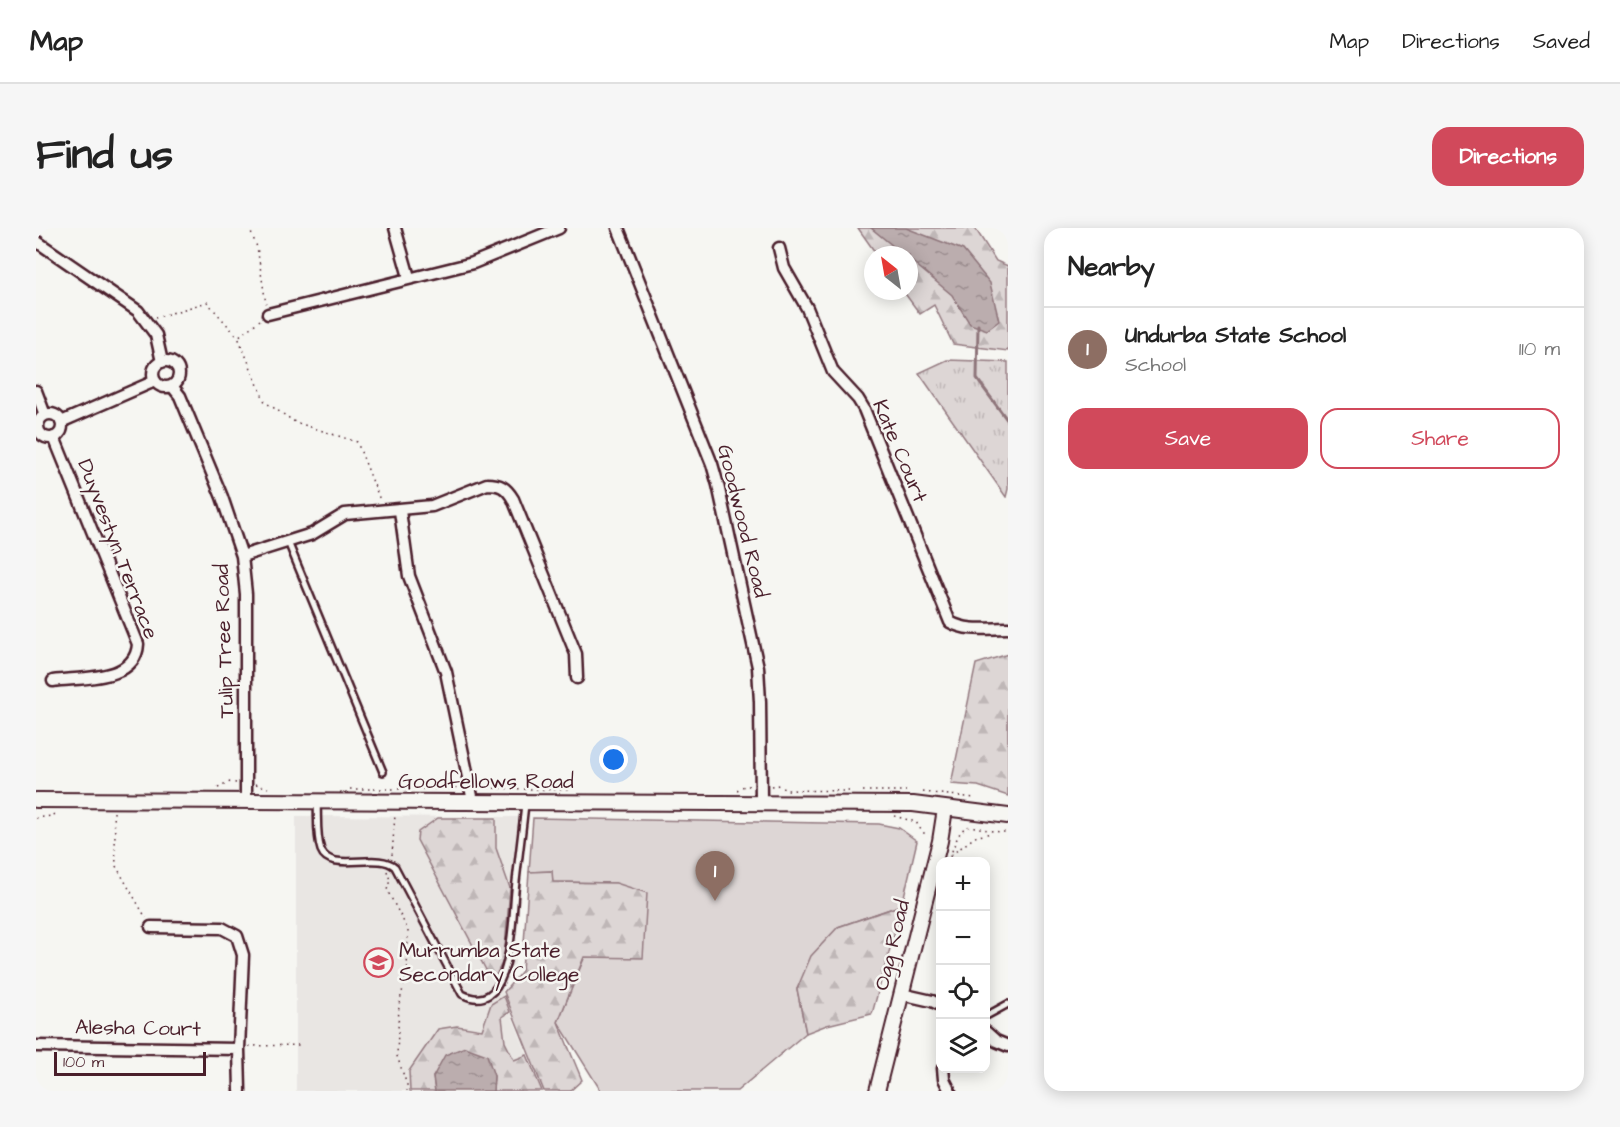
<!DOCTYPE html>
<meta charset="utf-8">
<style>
:root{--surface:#fff;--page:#f6f6f6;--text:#222;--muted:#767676;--line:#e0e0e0;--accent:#d1495b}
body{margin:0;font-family:"Architects Daughter",sans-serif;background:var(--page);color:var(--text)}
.controls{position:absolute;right:18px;bottom:18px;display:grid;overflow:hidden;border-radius:12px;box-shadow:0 3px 15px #0003}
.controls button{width:54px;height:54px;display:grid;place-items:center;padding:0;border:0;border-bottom:2px solid var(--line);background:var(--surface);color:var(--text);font:30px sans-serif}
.compass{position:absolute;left:828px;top:18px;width:54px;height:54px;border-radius:50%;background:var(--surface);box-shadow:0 3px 15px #0003;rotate:329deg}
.scale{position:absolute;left:18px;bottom:15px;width:152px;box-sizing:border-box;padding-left:6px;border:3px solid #4a1f2b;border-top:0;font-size:16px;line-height:21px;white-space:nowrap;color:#4a1f2b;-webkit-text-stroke:4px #f6f6f2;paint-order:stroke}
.you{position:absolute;left:578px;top:532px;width:21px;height:21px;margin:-15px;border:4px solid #fff;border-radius:50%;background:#1a73e8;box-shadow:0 0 0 9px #1a73e833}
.badge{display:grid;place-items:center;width:39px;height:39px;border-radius:50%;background:var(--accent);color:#fff;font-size:20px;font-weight:700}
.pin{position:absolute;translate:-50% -50px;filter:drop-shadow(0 2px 3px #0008)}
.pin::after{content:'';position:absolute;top:32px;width:21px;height:18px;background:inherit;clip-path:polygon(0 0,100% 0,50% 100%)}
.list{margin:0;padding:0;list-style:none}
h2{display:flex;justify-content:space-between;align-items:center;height:78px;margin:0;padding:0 24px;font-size:26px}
h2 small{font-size:20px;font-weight:400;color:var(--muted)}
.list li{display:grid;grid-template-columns:39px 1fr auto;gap:18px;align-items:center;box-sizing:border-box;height:84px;padding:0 24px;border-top:2px solid var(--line)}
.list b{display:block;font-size:22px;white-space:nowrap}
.list p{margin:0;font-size:20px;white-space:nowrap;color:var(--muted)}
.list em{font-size:20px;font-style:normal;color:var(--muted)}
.actions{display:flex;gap:12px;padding:18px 24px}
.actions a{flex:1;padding:14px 0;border:2px solid var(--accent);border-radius:18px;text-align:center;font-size:21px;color:var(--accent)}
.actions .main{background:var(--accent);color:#fff}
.icon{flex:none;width:33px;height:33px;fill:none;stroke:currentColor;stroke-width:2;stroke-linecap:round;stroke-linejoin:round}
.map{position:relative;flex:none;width:972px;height:863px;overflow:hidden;border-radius:18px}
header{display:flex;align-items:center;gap:36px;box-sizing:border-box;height:84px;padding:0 30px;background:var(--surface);border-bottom:2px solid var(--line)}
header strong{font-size:28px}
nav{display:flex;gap:33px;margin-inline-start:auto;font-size:21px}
.intro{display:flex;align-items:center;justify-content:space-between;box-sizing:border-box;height:144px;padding:0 36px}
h1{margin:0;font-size:42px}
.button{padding:15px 27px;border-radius:18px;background:var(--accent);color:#fff;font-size:21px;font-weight:700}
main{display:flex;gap:36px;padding:0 36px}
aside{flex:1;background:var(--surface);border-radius:18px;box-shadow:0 3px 15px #0003}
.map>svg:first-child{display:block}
.built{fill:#e9e6e3}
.grass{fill:#ddd6d5;stroke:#947a80;stroke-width:1.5}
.forest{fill:url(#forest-firs);stroke:#947a80;stroke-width:1.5}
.park{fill:url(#park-tufts);stroke:#947a80;stroke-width:1.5}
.water{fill:url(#water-ripples);stroke:#8e747a;stroke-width:1.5}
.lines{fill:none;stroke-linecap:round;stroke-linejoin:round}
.stream{stroke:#8e747a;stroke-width:3}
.service-casing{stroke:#4a1f2b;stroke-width:10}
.minor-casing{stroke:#4a1f2b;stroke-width:15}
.tertiary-casing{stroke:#4a1f2b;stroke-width:18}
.path{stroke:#4a1f2b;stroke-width:1.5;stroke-dasharray:1.5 4.5;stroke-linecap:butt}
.service{stroke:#f6f6f2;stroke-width:5}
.minor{stroke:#f6f6f2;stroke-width:10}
.tertiary{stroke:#f6f6f2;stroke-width:14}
.labels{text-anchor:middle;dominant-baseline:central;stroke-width:5;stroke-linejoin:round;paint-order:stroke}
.street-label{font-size:21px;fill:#4a1f2b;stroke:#f6f6f2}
.poi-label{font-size:21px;fill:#4a1f2b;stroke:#f6f6f2;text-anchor:start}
</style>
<header>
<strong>Map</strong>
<nav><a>Map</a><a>Directions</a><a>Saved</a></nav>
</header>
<div class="intro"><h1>Find us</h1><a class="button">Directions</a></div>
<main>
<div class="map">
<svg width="972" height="863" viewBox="0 0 972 863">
<defs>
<pattern id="forest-firs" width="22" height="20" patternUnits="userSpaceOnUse" patternTransform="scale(1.5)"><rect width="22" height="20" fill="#ddd6d5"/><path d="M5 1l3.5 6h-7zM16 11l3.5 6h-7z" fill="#bfb7b7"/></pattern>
<pattern id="park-tufts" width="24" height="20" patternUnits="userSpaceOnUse" patternTransform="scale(1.5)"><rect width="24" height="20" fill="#ddd6d5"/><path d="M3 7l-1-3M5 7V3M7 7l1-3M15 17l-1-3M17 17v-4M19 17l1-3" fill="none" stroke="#bfb7b7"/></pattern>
<pattern id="water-ripples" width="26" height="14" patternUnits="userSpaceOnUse" patternTransform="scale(1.5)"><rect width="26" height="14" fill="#bbadae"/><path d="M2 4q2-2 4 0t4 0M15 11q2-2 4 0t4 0" fill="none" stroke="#9a8c8e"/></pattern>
</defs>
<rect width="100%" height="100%" fill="#f6f6f2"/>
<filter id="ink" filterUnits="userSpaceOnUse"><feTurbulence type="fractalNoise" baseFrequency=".0167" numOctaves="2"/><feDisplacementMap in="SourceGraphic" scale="12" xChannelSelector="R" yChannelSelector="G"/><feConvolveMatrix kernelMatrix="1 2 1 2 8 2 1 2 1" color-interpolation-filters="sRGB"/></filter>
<g filter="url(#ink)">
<path class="built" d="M260,588L491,589L479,735L466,763L506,863H260Z"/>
<path class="grass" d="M497,590L843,596L863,600L881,613L866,677L802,699L761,761L770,805L701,863H565L522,794L579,655L516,654V643L493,644Z"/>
<path class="forest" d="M822,0H939L960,33L972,38V123L917,116L898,77L884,86L867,63H873V27H841Z
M972,426V568L942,558L915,556L940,436Z
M402,590H460V620L474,660L468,731L459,749L449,744L450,742L381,612L382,604Z
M516,643L517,654L580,655L611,665L607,730L548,729L522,794L546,852L534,863H508L468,764L486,743L493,644Z
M866,677L836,786L791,797L770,805L761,761L775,728L802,699Z
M468,768L474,784L466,789L469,814L478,832L491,827L506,863H457L458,848L397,849L399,863H374L373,843L402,801L421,798L446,802L455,776Z"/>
<path class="park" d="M911,132L972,134V261L970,269L883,145Z"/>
<path class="water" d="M835,0H870L927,22L954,55L963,93L951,102L934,96L916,67L873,31V27H868Z
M429,819L451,827L458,848L457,863H399L397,849L409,827Z"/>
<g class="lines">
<path class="stream" d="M942,97L941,151L972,193"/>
<defs>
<path id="service" d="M252,314L347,544
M281,574C282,589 280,607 285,622C294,646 342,623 359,639L426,766C477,792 476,692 479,663C482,634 486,605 489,576
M950,788L972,776"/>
<path id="minor" d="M359,0L373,49
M582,0L676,236L682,257L722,439L724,474L725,574
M0,13L102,83L120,107L126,134
M743,20L748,40L771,80L797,144L822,171L828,181L914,394C931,404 953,400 972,400
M232,86L437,35L523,0
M117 146a13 13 0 1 1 26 0a13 13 0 1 1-26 0Z
M136,158L144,168L186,269L206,328L210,366V572
M0,163L9,187
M2 198a12 12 0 1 1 24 0a12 12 0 1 1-24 0Z
M25,194L119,153
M364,283L373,348L410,444L437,573
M206,328L276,306L309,286L396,278L451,256C464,256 470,259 477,271L540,426L541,450
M17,453C45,449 100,454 102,416L18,209
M115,699L186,700L201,708L207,727L203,821L204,863
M865,766L896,773L904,777
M950,804L960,813L972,818
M0,818L203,821
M907,840L908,851L914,863"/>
<path id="tertiary" d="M0,572L877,576L972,588
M841,863L904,613L909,581"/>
</defs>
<use href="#service" class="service-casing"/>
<use href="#minor" class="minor-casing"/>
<use href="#tertiary" class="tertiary-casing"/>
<path class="path" d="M213,0L221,19L230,76
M119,90L171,74L201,108
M224,92L202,109L229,174L259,194L321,214L344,272
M220,556L232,560
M735,558L741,557L750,562L813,563
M182,560L194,554L200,555
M446,560L534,562
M314,561H403
M413,561L423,559
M701,562L708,558H713
M827,563H870
M887,564L939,570
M78,584L80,638L110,690
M858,588L880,594L887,605H892
M0,590L15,588L22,585
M356,627L359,587
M915,627L939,609L955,605
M914,629C930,580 934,605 972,604
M351,643L354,652L351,662L372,702L371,745L363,776L361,828L371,857V863
M213,818L266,817"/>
<use href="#service" class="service"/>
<use href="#minor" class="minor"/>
<use href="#tertiary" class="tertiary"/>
</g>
</g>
<defs>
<symbol id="university-ring" viewBox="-11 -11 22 22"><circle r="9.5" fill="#f6f6f2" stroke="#d1495b" stroke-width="1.5"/><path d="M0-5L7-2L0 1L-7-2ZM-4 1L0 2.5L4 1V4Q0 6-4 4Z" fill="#d1495b"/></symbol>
</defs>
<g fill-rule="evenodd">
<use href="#university-ring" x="326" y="718" width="33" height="33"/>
</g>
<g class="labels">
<g class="street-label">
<text transform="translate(864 223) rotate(67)">Kate Court</text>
<text transform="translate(707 293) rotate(76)">Goodwood Road</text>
<text transform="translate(82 321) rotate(69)">Duyvestyn Terrace</text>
<text transform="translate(188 413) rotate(-92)">Tulip Tree Road</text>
<text x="450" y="553">Goodfellows Road</text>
<text transform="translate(856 717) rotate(-76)">Ogg Road</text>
<text transform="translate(102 800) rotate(1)">Alesha Court</text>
</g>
<g class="poi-label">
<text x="363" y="722">Murrumba State<tspan x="363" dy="24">Secondary College</tspan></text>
</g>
</g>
</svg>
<div class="controls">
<button>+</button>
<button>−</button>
<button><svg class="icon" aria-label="locate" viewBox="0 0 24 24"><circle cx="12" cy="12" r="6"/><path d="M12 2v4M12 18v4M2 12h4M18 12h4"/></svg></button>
<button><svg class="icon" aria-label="layers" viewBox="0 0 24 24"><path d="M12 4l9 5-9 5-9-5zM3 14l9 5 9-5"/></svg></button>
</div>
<svg class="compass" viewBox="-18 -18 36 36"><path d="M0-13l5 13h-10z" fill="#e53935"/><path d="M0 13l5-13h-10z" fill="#767676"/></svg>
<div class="scale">100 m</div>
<div class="you"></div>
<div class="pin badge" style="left:679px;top:673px;background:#8d6e63">1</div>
</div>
<aside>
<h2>Nearby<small></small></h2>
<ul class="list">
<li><span class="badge" style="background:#8d6e63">1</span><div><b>Undurba State School</b><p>School</p></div><em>110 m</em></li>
</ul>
<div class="actions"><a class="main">Save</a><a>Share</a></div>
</aside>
</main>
